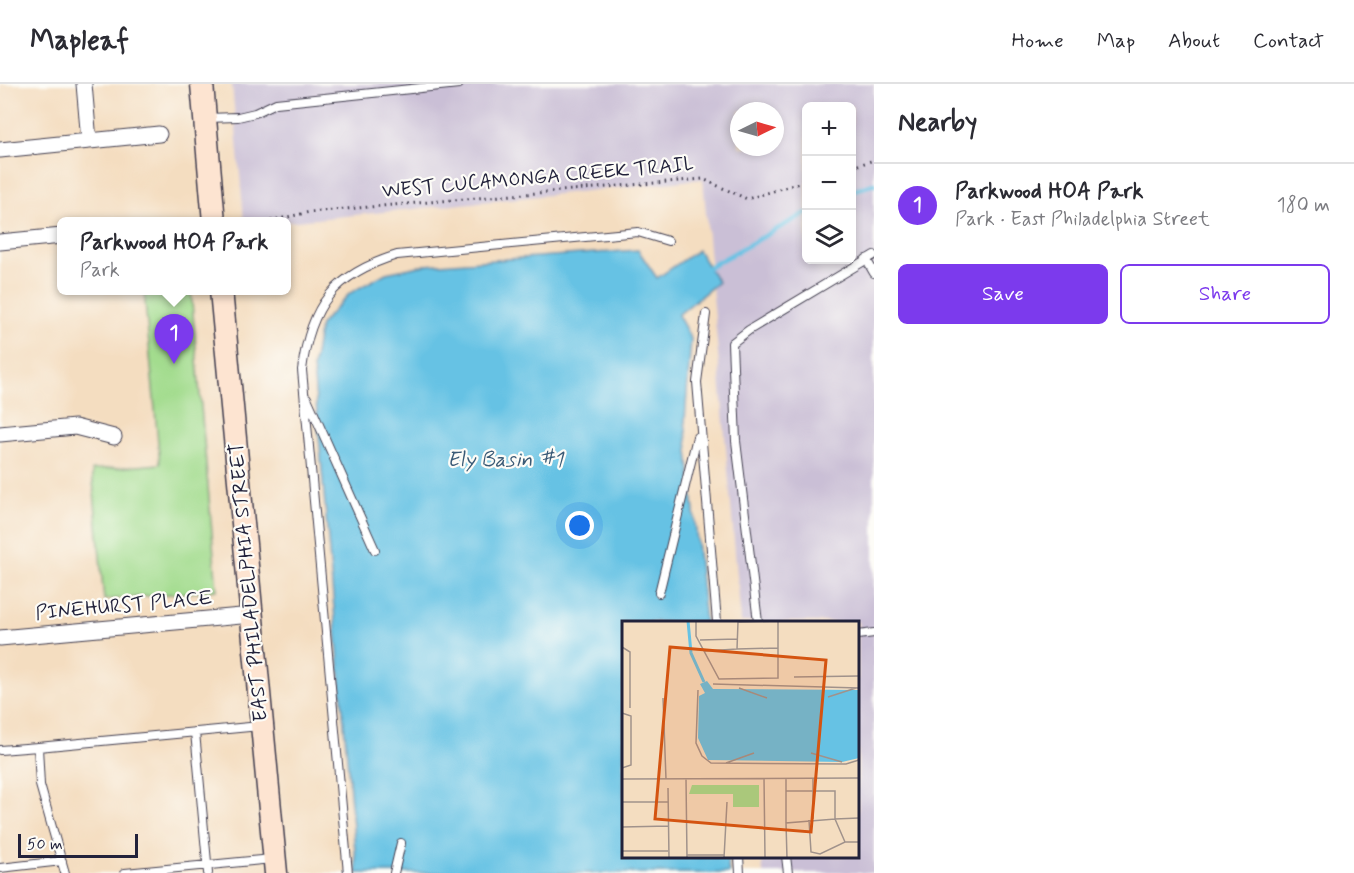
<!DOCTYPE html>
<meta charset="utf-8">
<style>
:root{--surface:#fff;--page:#f7f7f7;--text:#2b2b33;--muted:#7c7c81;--line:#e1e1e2;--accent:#7c3aed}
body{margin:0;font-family:Mynerve,sans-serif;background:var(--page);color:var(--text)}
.controls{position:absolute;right:18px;top:18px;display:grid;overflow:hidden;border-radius:9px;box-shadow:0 3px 9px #0003}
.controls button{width:54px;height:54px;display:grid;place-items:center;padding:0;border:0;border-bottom:2px solid var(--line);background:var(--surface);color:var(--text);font:30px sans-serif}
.compass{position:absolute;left:730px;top:18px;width:54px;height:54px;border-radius:50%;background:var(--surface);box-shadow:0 3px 9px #0003;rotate:85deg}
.scale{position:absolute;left:18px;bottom:15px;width:120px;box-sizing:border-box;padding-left:6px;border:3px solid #22223b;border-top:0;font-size:16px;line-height:21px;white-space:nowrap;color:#22223b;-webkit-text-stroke:4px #fdfcf7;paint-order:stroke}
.you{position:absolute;left:580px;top:442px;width:21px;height:21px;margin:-15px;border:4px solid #fff;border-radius:50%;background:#1a73e8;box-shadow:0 0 0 9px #1a73e833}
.badge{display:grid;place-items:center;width:39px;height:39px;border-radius:50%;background:var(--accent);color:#fff;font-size:20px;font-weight:700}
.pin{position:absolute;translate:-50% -50px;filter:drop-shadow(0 2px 3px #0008)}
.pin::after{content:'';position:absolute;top:32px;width:21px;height:18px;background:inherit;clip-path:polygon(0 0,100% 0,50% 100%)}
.popup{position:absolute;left:57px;top:133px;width:234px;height:78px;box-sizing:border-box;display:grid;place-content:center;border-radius:9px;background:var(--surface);filter:drop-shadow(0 2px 4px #0005);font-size:20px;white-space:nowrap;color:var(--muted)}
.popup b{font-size:22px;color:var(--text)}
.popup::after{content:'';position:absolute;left:50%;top:100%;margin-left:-12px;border:12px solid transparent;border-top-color:var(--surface)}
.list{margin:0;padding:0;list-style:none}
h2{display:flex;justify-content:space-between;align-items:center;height:78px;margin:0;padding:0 24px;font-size:26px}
h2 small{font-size:20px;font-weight:400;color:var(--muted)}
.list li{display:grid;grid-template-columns:39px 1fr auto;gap:18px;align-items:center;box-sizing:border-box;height:84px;padding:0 24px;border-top:2px solid var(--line)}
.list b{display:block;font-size:22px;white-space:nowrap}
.list p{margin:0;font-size:20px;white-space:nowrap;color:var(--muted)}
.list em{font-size:20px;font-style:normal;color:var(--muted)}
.actions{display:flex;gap:12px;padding:18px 24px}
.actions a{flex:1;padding:14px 0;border:2px solid var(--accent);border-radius:9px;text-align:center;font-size:21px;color:var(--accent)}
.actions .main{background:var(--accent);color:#fff}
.icon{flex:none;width:33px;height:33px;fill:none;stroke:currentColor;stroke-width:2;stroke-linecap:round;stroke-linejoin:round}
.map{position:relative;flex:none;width:874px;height:789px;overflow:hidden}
header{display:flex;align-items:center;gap:36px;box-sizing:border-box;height:84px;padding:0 30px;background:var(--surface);border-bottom:2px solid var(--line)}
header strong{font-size:28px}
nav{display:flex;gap:33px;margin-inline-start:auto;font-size:21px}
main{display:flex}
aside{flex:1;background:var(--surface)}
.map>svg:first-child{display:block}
.industrial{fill:#cabfd6;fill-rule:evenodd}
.green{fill:#a3dc8e;stroke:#627f64;stroke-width:1.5}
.water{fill:#66c2e4;stroke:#447290;stroke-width:1.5}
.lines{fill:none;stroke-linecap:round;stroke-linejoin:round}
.stream{stroke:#66c2e4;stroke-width:4.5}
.lane-casing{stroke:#423e4f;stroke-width:10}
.street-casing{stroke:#423e4f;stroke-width:17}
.secondary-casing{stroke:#423e4f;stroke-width:25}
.path{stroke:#423e4f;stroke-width:3;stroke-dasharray:1.5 4.5;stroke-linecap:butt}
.lane{stroke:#fff;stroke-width:8}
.street{stroke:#fff;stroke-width:15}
.secondary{stroke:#fde4d1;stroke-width:22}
.labels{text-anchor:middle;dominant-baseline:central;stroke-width:4.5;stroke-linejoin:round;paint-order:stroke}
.street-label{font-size:20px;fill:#22223b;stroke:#fdfcf7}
.water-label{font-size:21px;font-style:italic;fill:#3a5a76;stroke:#fdfcf7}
.inset-river{fill:none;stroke:#66c2e4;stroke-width:3}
.inset-road{fill:none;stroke:#a0928b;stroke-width:1.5}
.view{fill:#d45411;fill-opacity:0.15;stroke:#d45411;stroke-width:3}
.inset-edge{fill:none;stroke:#22223b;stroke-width:3}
</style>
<header>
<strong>Mapleaf</strong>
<nav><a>Home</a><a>Map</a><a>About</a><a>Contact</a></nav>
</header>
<main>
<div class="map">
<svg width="874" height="789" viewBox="0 0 874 789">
<rect width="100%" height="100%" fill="#fdfcf7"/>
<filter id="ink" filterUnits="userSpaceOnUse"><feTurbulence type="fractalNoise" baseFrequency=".0167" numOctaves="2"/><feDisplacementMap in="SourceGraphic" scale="12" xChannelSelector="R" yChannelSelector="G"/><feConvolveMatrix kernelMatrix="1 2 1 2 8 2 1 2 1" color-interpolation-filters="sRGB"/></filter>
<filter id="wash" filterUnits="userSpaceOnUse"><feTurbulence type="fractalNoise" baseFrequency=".008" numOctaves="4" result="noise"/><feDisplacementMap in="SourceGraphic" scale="24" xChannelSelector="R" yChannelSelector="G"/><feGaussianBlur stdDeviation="1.35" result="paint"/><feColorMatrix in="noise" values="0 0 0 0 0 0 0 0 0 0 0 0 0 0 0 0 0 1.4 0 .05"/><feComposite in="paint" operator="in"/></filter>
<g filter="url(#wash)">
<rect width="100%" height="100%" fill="#f4ddc0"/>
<path class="industrial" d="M232,0H874V789H763L762,773L858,772V538H741L703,95L287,138L244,137ZM806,22H852V176H806ZM739,27H775V63H739Z"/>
<path class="green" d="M144,207H191L217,506L104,516L92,386L160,380Z"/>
<path class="water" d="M638,166L657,194L698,166L718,198L678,231L691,255L685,336L705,538H624V772L727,773L729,789H357L313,283L320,241L350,209L386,189L425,181Z"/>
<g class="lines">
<path class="stream" d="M852,107L874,100
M709,183L806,129"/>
</g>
</g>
<g filter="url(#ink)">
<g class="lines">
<defs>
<path id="lane" d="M206,34L238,33L255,29L276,19L459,0
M866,175L874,189
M706,230L697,298L717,538
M307,314L375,466
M659,509L697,353
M758,538L736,357L732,259L749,246L874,171
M858,551L874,549
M195,648L208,789
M38,663L260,642
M0,666L38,663L40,701L65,789
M739,772L740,789
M786,772L788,789
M0,784L62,777
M125,789L272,775
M348,789L302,286C310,222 334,190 397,171L638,148L668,157
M394,789L401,759"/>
<path id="street" d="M84,0L89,57
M0,66L159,50
M0,158L62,152
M0,350L75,343L114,353
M0,554L252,531"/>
<path id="secondary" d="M202,0L214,138
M221,206L276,789"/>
</defs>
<use href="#lane" class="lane-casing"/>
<use href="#street" class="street-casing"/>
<use href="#secondary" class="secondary-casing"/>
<path class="path" d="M852,83L874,76
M265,138L310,128L703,95L747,115L806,97"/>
<use href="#lane" class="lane"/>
<use href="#street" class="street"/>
<use href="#secondary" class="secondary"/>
</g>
</g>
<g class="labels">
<g class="street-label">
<text transform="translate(538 94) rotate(-5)">WEST CUCAMONGA CREEK TRAIL</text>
<text transform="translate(249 498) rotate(-95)">EAST PHILADELPHIA STREET</text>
<text transform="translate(124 522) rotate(-5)">PINEHURST PLACE</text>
</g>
<g class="water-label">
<text x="505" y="376">Ely Basin #1</text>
</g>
</g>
<g transform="translate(622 537)">
<rect width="237" height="237" fill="#f4ddc0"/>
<path d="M70,164H137V186H111V173H67Z" fill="#a3dc8e"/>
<path d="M85,60L91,68L237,69V137L220,141L86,139L76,117L77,75L83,72L78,63Z" fill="#66c2e4"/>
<path class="inset-river" d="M66,0L69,32L82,61"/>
<path class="inset-road" d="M74,0V15L97,58L156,57V0L116,1M116,1L115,28L156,27M78,19L115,18M0,26L8,31V87M83,30L115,28M172,56L237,55M91,63L237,67M117,67L145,77M76,69L74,122L80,135L89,142L224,143L237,139M206,76L234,67M41,77L44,158M0,92L9,95V144L0,147M189,132L220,141M104,142L132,132M142,157L143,237M164,157V202M191,157V198M0,158L237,157M64,158L65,237M46,167L47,237M164,170H213V198L237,197M0,181H46M187,199L189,231L198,233L223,221H237M0,206L47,205M0,230H46M65,234H102M102,237L105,181M165,237L164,202L213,198L223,221"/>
<path class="view" d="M48,26L204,39L189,211L33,198Z"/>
<rect width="237" height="237" class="inset-edge"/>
</g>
</svg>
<div class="controls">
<button>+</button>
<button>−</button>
<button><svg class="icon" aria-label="layers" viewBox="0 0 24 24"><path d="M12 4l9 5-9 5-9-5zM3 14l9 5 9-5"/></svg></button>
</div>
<svg class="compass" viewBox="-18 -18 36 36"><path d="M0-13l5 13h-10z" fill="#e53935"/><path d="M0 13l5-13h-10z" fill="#7c7c81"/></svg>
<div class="scale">50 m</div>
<div class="you"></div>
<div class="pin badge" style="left:174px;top:280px">1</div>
<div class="popup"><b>Parkwood HOA Park</b>Park</div>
</div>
<aside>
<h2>Nearby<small></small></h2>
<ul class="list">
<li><span class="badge">1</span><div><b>Parkwood HOA Park</b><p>Park · East Philadelphia Street</p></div><em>180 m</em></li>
</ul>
<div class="actions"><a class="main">Save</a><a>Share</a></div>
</aside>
</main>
